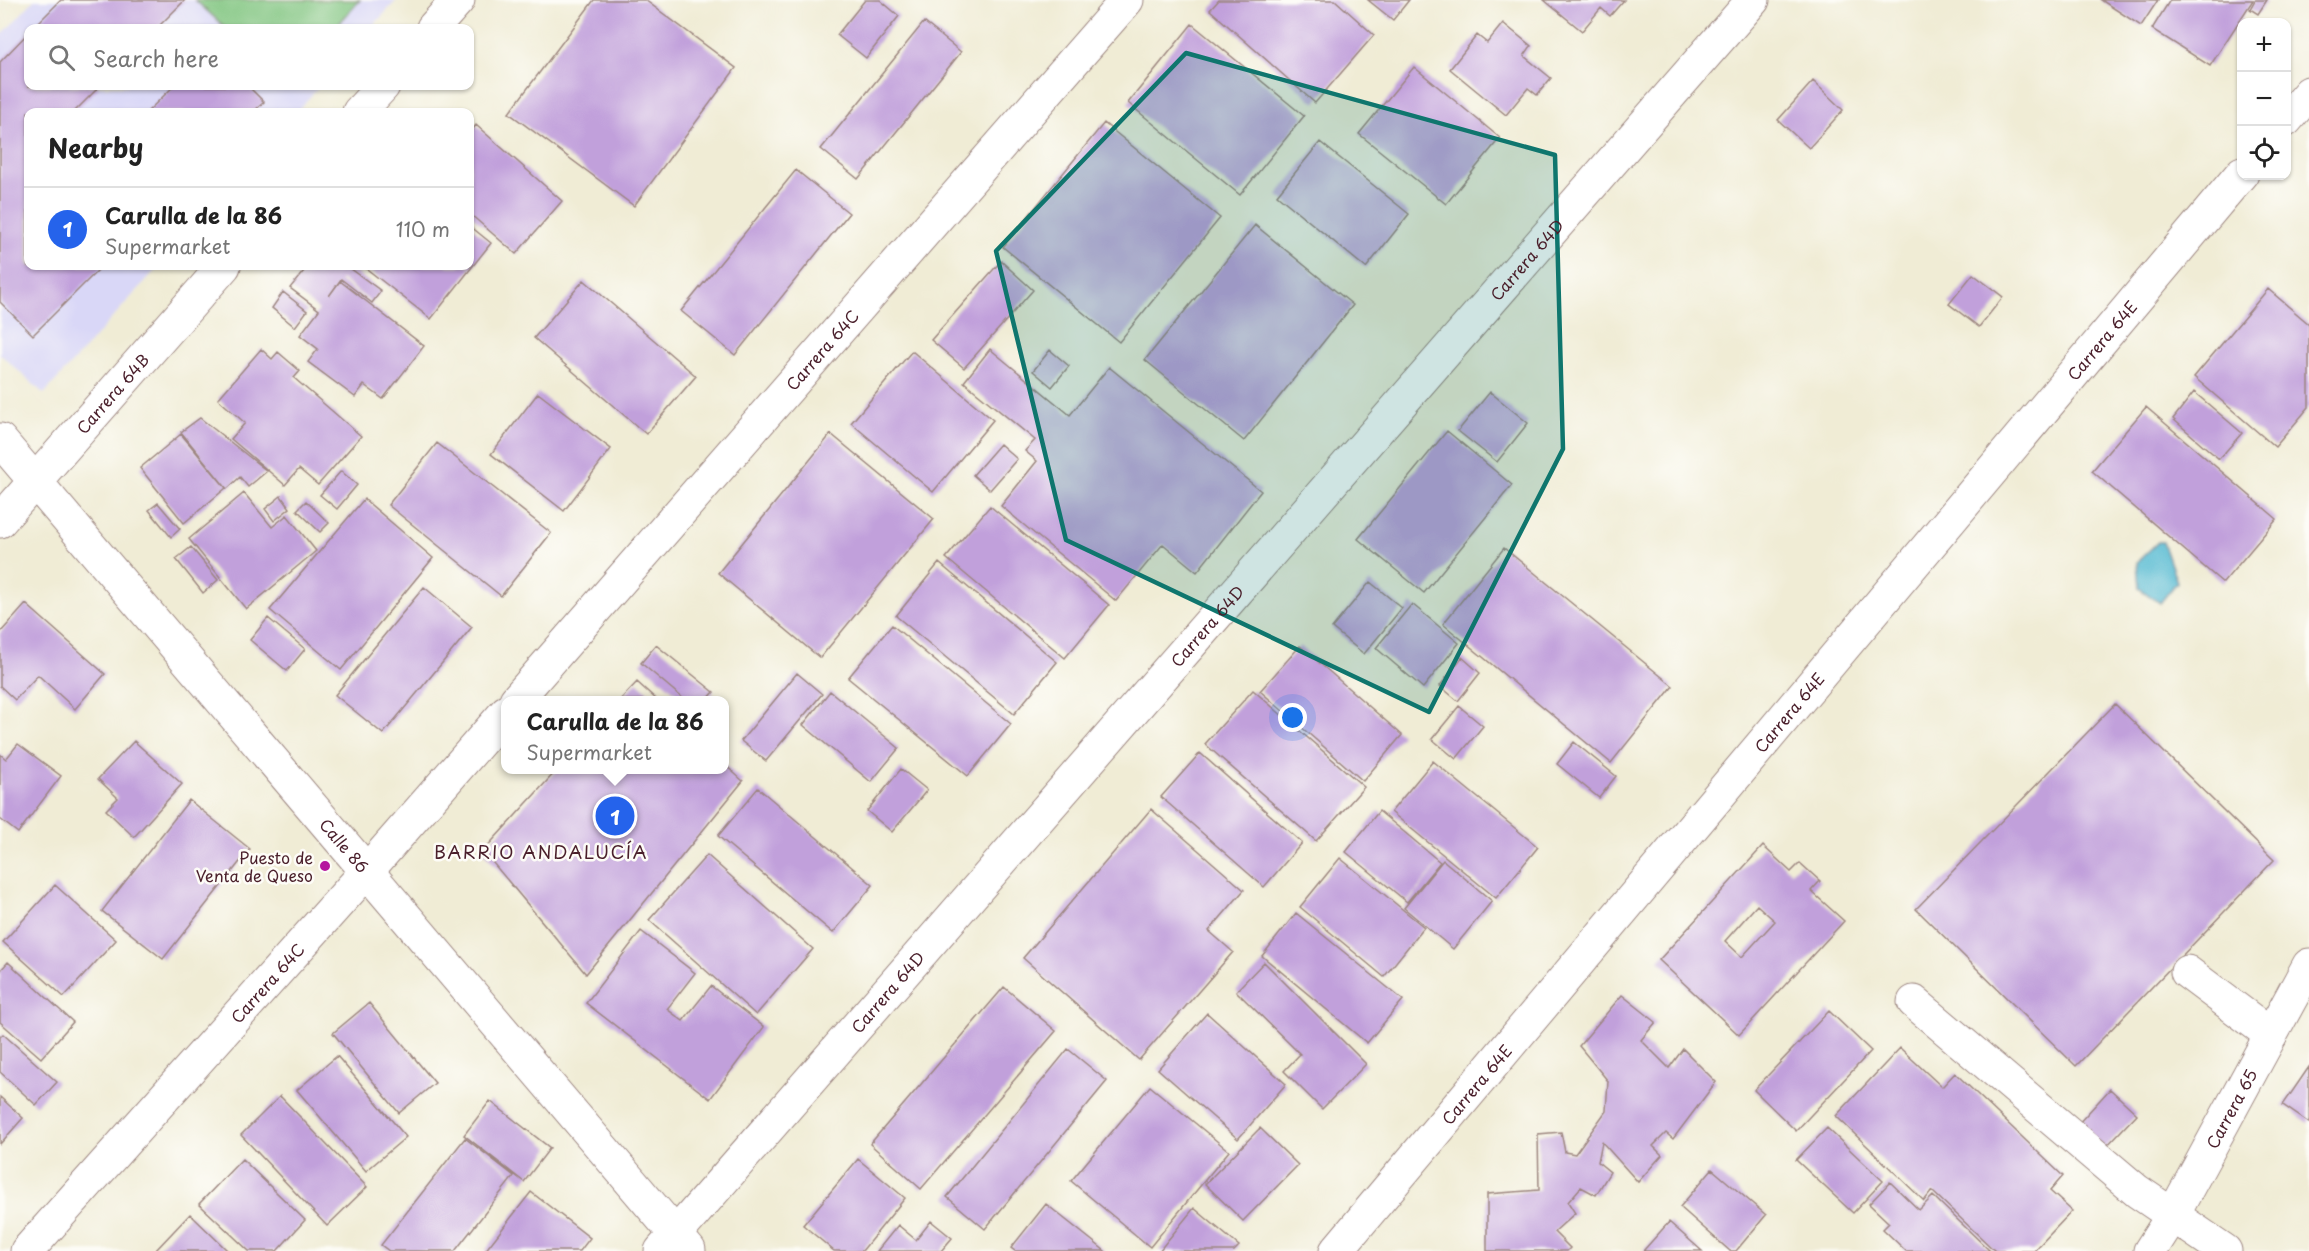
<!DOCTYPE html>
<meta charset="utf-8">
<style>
:root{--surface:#fff;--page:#f6f6f6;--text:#222;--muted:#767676;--line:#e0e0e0;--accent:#2563eb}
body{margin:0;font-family:"Playpen Sans",sans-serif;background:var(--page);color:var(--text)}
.controls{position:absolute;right:18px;top:18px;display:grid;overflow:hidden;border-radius:12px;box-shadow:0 2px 4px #0004}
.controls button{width:54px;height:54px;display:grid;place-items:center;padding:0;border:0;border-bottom:2px solid var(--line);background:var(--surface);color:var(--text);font:30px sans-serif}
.you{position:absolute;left:1293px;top:718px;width:21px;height:21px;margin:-15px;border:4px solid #fff;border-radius:50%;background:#1a73e8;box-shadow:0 0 0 9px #1a73e833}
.badge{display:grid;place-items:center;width:39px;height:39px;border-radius:50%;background:var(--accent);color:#fff;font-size:20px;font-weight:700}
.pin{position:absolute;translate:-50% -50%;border:3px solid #fff;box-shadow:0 2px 6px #0006}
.popup{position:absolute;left:501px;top:696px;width:228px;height:78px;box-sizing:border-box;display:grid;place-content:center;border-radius:12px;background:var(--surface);filter:drop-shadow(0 2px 4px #0005);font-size:20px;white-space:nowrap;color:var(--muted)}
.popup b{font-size:22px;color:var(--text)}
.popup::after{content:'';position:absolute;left:50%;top:100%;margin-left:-12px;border:12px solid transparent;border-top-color:var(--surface)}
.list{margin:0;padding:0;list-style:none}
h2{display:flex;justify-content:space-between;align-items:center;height:78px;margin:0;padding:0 24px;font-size:26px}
h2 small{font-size:20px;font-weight:400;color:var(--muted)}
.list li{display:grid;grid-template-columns:39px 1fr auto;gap:18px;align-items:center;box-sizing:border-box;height:84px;padding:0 24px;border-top:2px solid var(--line)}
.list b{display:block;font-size:22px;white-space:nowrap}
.list p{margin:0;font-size:20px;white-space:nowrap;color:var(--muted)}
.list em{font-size:20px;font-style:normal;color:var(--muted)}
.icon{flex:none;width:33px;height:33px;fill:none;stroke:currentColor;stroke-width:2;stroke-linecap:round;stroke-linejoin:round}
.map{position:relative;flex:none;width:2309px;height:1251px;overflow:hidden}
.search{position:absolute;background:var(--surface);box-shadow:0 2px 4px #0004;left:24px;top:24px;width:450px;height:66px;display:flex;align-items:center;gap:15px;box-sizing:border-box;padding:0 21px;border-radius:12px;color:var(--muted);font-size:22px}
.panel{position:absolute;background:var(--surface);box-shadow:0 2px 4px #0004;left:24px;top:108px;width:450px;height:162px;border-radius:12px}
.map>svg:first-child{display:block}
.built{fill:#d9d7f7}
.green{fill:#80c580;stroke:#657256;stroke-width:1.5}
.water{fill:#53b9d1;stroke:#4e6c7e;stroke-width:1.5}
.building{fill:#c1a0db;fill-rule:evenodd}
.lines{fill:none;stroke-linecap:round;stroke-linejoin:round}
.minor-casing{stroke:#9d8680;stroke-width:35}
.minor{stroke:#fff;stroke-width:33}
.marked{fill:#0f766e;fill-opacity:0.2;stroke:#0f766e;stroke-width:4.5;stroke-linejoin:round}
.poi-dot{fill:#b5179e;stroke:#fdfcf7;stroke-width:2}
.labels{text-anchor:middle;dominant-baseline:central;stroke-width:5;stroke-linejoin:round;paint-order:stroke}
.street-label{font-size:16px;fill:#4a1f2b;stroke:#fdfcf7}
.poi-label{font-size:16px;fill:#4a1f2b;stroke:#fdfcf7;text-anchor:end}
.neighbourhood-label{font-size:18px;letter-spacing:1.5px;fill:#4a1f2b;stroke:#fdfcf7}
</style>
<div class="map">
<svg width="2309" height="1251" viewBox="0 0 2309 1251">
<rect width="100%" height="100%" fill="#fdfcf7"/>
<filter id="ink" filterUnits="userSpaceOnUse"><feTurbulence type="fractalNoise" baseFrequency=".0167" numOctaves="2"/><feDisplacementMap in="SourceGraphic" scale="12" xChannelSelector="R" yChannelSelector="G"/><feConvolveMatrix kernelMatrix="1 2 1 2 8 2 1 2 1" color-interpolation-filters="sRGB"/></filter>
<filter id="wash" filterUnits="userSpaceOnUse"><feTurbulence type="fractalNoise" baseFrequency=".008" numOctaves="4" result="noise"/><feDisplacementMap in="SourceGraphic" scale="24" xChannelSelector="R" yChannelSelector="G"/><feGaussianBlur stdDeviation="1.35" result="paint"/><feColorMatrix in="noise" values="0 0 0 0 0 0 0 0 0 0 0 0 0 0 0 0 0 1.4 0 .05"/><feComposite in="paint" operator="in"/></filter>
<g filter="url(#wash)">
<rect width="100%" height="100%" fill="#f0ecd5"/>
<path class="built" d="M34,0H397L371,28H28V86H320L296,112H28V266H159L44,394L0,354V37Z"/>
<path class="green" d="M195,0H360L335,28H226Z"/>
<path class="water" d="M2158,542H2163L2177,582L2160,603L2139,588L2137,562Z"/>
<g id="blocks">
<path class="building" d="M61,0H185L157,28H33Z
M594,0H645L736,68L634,206L509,113Z
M865,0H880L899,16L866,58L837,35Z
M1219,0H1335L1374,35L1315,103L1210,10Z
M1368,0H1409L1393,20Z
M1544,0H1624L1610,16L1601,8L1582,31Z
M2101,0H2158L2141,26Z
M2170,0H2253L2210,66L2152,29Z
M2255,0H2267L2258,14L2250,9Z
M924,22L961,52L858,179L821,149Z
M1503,23L1531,46L1524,56L1551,78L1537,95L1528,88L1506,115L1450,69L1477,35L1487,43Z
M1192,24L1304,116L1240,195L1128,103Z
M28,33V86H100L74,112H28V266H102L33,335L0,302V62Z
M1414,67L1500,138L1446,204L1359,134Z
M1813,81L1843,110L1809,148L1778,120Z
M174,86H248L264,102L253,112H147Z
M1104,123L1220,218L1119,342L1003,247Z
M476,125L562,201L516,254L470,214V133Z
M1320,142L1409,214L1366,268L1277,195Z
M796,170L849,213L735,355L681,311Z
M1255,225L1353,305L1244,441L1145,360Z
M470,226L491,243L431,319L363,266H470Z
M1001,261L1033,290L964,368L931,340Z
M308,266H347L381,291L372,303L341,279L329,296L340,281L424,346L383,399L364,385L355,397L308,362L318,349L300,335L319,310L290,288Z
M1973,274L2003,297L1979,327L1949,304Z
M584,280L696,376L646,434L534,338Z
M2268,289L2309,324V407L2275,447L2194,377Z
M283,292L307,311L295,327L272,308Z
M261,349L272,359L278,352L300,371L294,378L361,436L318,485L299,469L285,485L231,439L245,423L218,399Z
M990,349L1070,415L1109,367L1261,491L1197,572L1163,544L1116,601L1001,506L1037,461L1025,451L1035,440L964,382Z
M1050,350L1069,366L1052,387L1033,371Z
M912,351L993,420L933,492L851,423Z
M1490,392L1528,423L1497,462L1458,431Z
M2194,392L2242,433L2219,459L2173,419Z
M538,393L611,449L564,511L491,454Z
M2146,407L2277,519L2223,583L2092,471Z
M200,418L267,471L248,487L240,477L227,489L181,432Z
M1447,431L1512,485L1424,593L1358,539Z
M181,434L226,488L184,523L140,468Z
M831,434L934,519L820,658L718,573Z
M437,443L551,533L501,596L388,505Z
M1000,444L1017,459L990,490L973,475Z
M341,471L357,485L337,509L320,495Z
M244,493L272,527L287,515L316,551L246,609L189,539Z
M281,496L290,508L274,521L265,509Z
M364,499L433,558L341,670L270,610Z
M306,501L329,523L320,532L297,510Z
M158,503L180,529L171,537L149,510Z
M990,506L1109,605L1065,658L946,558Z
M191,547L218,580L203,593L176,559Z
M1504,548L1673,686L1611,763L1443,624Z
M939,563L1057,662L1014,714L896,616Z
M1370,582L1402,608L1364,654L1332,628Z
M424,587L472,627L383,734L335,695Z
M26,604L105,674L75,709L38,675L15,700L0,686V633Z
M1412,604L1459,643L1423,688L1376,648Z
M268,618L305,649L287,671L250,640Z
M892,625L1011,724L968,776L848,678Z
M656,645L714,692L707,700H685L641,663Z
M1300,646L1402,735L1363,781L1260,691Z
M1462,657L1480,673L1458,701L1440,686Z
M797,673L822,694L766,761L741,741Z
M637,682L657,700H620Z
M1253,690L1364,787L1316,841L1205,744Z
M830,691L899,748L871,782L803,725Z
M2115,704L2274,860L2076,1066L1916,909Z
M1459,706L1483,726L1456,759L1432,739Z
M134,741L182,784L134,837L106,810L118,798L98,779Z
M1574,742L1616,776L1599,798L1557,764Z
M18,744L61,776L18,833L0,819V754L6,759Z
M1200,753L1302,843L1264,887L1161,797Z
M1433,761L1538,847L1496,898L1391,812Z
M724,764L743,781L586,974L483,851L557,770H724Z
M901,769L927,790L892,832L867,811Z
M758,788L873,885L833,933L718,836Z
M189,800L250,849L163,959L102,911Z
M1151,809L1244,890L1209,931L1233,952L1139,1060L1023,958Z
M1379,811L1440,862L1407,902L1346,852Z
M1763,846L1791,872L1800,863L1820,881L1811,891L1844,921L1739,1035L1659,960ZM1757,905L1775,921L1742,957L1725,941Z
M707,855L813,949L756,1015L649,920Z
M1340,858L1424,927L1384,977L1300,907Z
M1443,860L1492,901L1453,949L1404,908Z
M55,885L116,940L64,997L3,942Z
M1296,913L1403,1000L1367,1043L1262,956Z
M641,931L695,973L667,1009L683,1021L711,986L764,1027L710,1099L586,1003Z
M8,962L73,1022L41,1058L0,1022V971Z
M1264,962L1366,1064L1322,1109L1284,1071L1300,1054L1236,991Z
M1004,987L1056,1031L921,1189L870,1144Z
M1622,995L1656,1022L1641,1040L1669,1068L1683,1049L1716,1082L1673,1139L1666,1133L1653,1146L1662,1155L1638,1182L1602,1142L1598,1162L1610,1172L1596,1195L1581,1187L1568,1202L1575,1213L1554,1232L1570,1248L1567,1251H1487V1194L1539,1190L1538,1134L1561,1132L1565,1152L1575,1154L1606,1111L1608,1081L1579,1046Z
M369,1003L435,1083L399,1113L333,1033Z
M1829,1011L1871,1051L1796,1131L1754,1090Z
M1207,1013L1286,1084L1238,1139L1158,1069Z
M3,1034L57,1082L36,1105L0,1072V1037Z
M1900,1048L1942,1087L1955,1073L2063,1176L2050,1191L2072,1211L2034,1251H1995L1932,1191L1924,1201L1836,1116Z
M1068,1049L1107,1081L985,1229L947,1197Z
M337,1056L406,1137L366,1171L297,1090Z
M2309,1067V1123L2283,1105Z
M1150,1086L1229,1151L1150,1247L1071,1181Z
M2110,1089L2137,1114L2104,1149L2077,1125Z
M280,1096L367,1187L327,1226L241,1135Z
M0,1097L23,1118L0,1144Z
M490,1101L550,1148L524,1182L464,1135Z
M1260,1128L1298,1165L1243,1221L1205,1184Z
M1827,1128L1883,1181L1853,1213L1796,1160Z
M465,1138L514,1176L455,1251H389L381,1245Z
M242,1159L305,1220L277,1251H249L199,1204Z
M858,1159L905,1198L862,1251H834L803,1225Z
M1712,1169L1766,1215L1736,1251H1730L1680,1207Z
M1890,1182L1919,1210L1933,1196L1990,1251H1906L1883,1229L1889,1223L1869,1204Z
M531,1192L590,1238L580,1251H485Z
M1046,1204L1105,1251H1015L1011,1248Z
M1194,1208L1239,1246L1234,1251H1159Z
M190,1214L228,1251H155Z
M931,1221L952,1238L941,1251H877L898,1225L916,1240Z
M1669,1222L1702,1251H1643Z"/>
</g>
</g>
<g filter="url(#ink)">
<use href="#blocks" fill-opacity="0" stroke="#9d8680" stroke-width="1.5"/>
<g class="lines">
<defs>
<g id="minor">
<path d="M433,28L458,0"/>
<path d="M359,112L383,86"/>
<path d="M2286,120L2309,93"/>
<path id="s1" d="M0,440L689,1250"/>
<path id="s2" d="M0,521L224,266"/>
<path id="s3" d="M516,700L1127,0"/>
<path d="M2187,972L2271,1035"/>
<path d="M1914,1002L2137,1191L2225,1251"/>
<path id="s4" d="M27,1251L367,871L506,712"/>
<path id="s5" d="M661,1251L1753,0"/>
<path id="s6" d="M1336,1251L2242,173"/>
<path id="s7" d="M2150,1251L2173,1215L2309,965"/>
</g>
</defs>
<use href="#minor" class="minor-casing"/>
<use href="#minor" class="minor"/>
</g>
</g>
<path class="marked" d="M1186,53L1555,155L1563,449L1429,712L1066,540L996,251Z"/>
<circle class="poi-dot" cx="325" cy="866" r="6"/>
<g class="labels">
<g class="street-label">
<text stroke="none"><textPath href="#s5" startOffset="1316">Carrera 64D</textPath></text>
<text stroke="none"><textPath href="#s6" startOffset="1190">Carrera 64E</textPath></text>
<text stroke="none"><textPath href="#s3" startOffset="465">Carrera 64C</textPath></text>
<text stroke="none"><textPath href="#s2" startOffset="170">Carrera 64B</textPath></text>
<text stroke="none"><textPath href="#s5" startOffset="830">Carrera 64D</textPath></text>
<text stroke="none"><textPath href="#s6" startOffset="704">Carrera 64E</textPath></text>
<text stroke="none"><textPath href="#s1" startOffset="532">Calle 86</textPath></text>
<text stroke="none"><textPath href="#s4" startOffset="360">Carrera 64C</textPath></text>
<text stroke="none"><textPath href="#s5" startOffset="344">Carrera 64D</textPath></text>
<text stroke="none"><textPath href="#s6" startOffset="218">Carrera 64E</textPath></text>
<text stroke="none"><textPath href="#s7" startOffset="164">Carrera 65</textPath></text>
</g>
<g class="poi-label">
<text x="313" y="857">Puesto de<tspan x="313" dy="18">Venta de Queso</tspan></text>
</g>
<g class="neighbourhood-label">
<text x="541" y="851">BARRIO ANDALUCÍA</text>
</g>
</g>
</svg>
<div class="controls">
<button>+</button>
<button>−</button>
<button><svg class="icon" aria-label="locate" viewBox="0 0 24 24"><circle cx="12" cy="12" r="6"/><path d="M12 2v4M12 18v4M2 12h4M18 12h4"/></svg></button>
</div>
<div class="you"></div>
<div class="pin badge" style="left:615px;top:816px">1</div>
<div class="popup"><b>Carulla de la 86</b>Supermarket</div>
<div class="search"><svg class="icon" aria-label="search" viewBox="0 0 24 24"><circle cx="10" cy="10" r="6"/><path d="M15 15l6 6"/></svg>Search here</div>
<section class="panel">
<h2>Nearby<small></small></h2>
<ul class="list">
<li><span class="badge">1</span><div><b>Carulla de la 86</b><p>Supermarket</p></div><em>110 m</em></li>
</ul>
</section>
</div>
